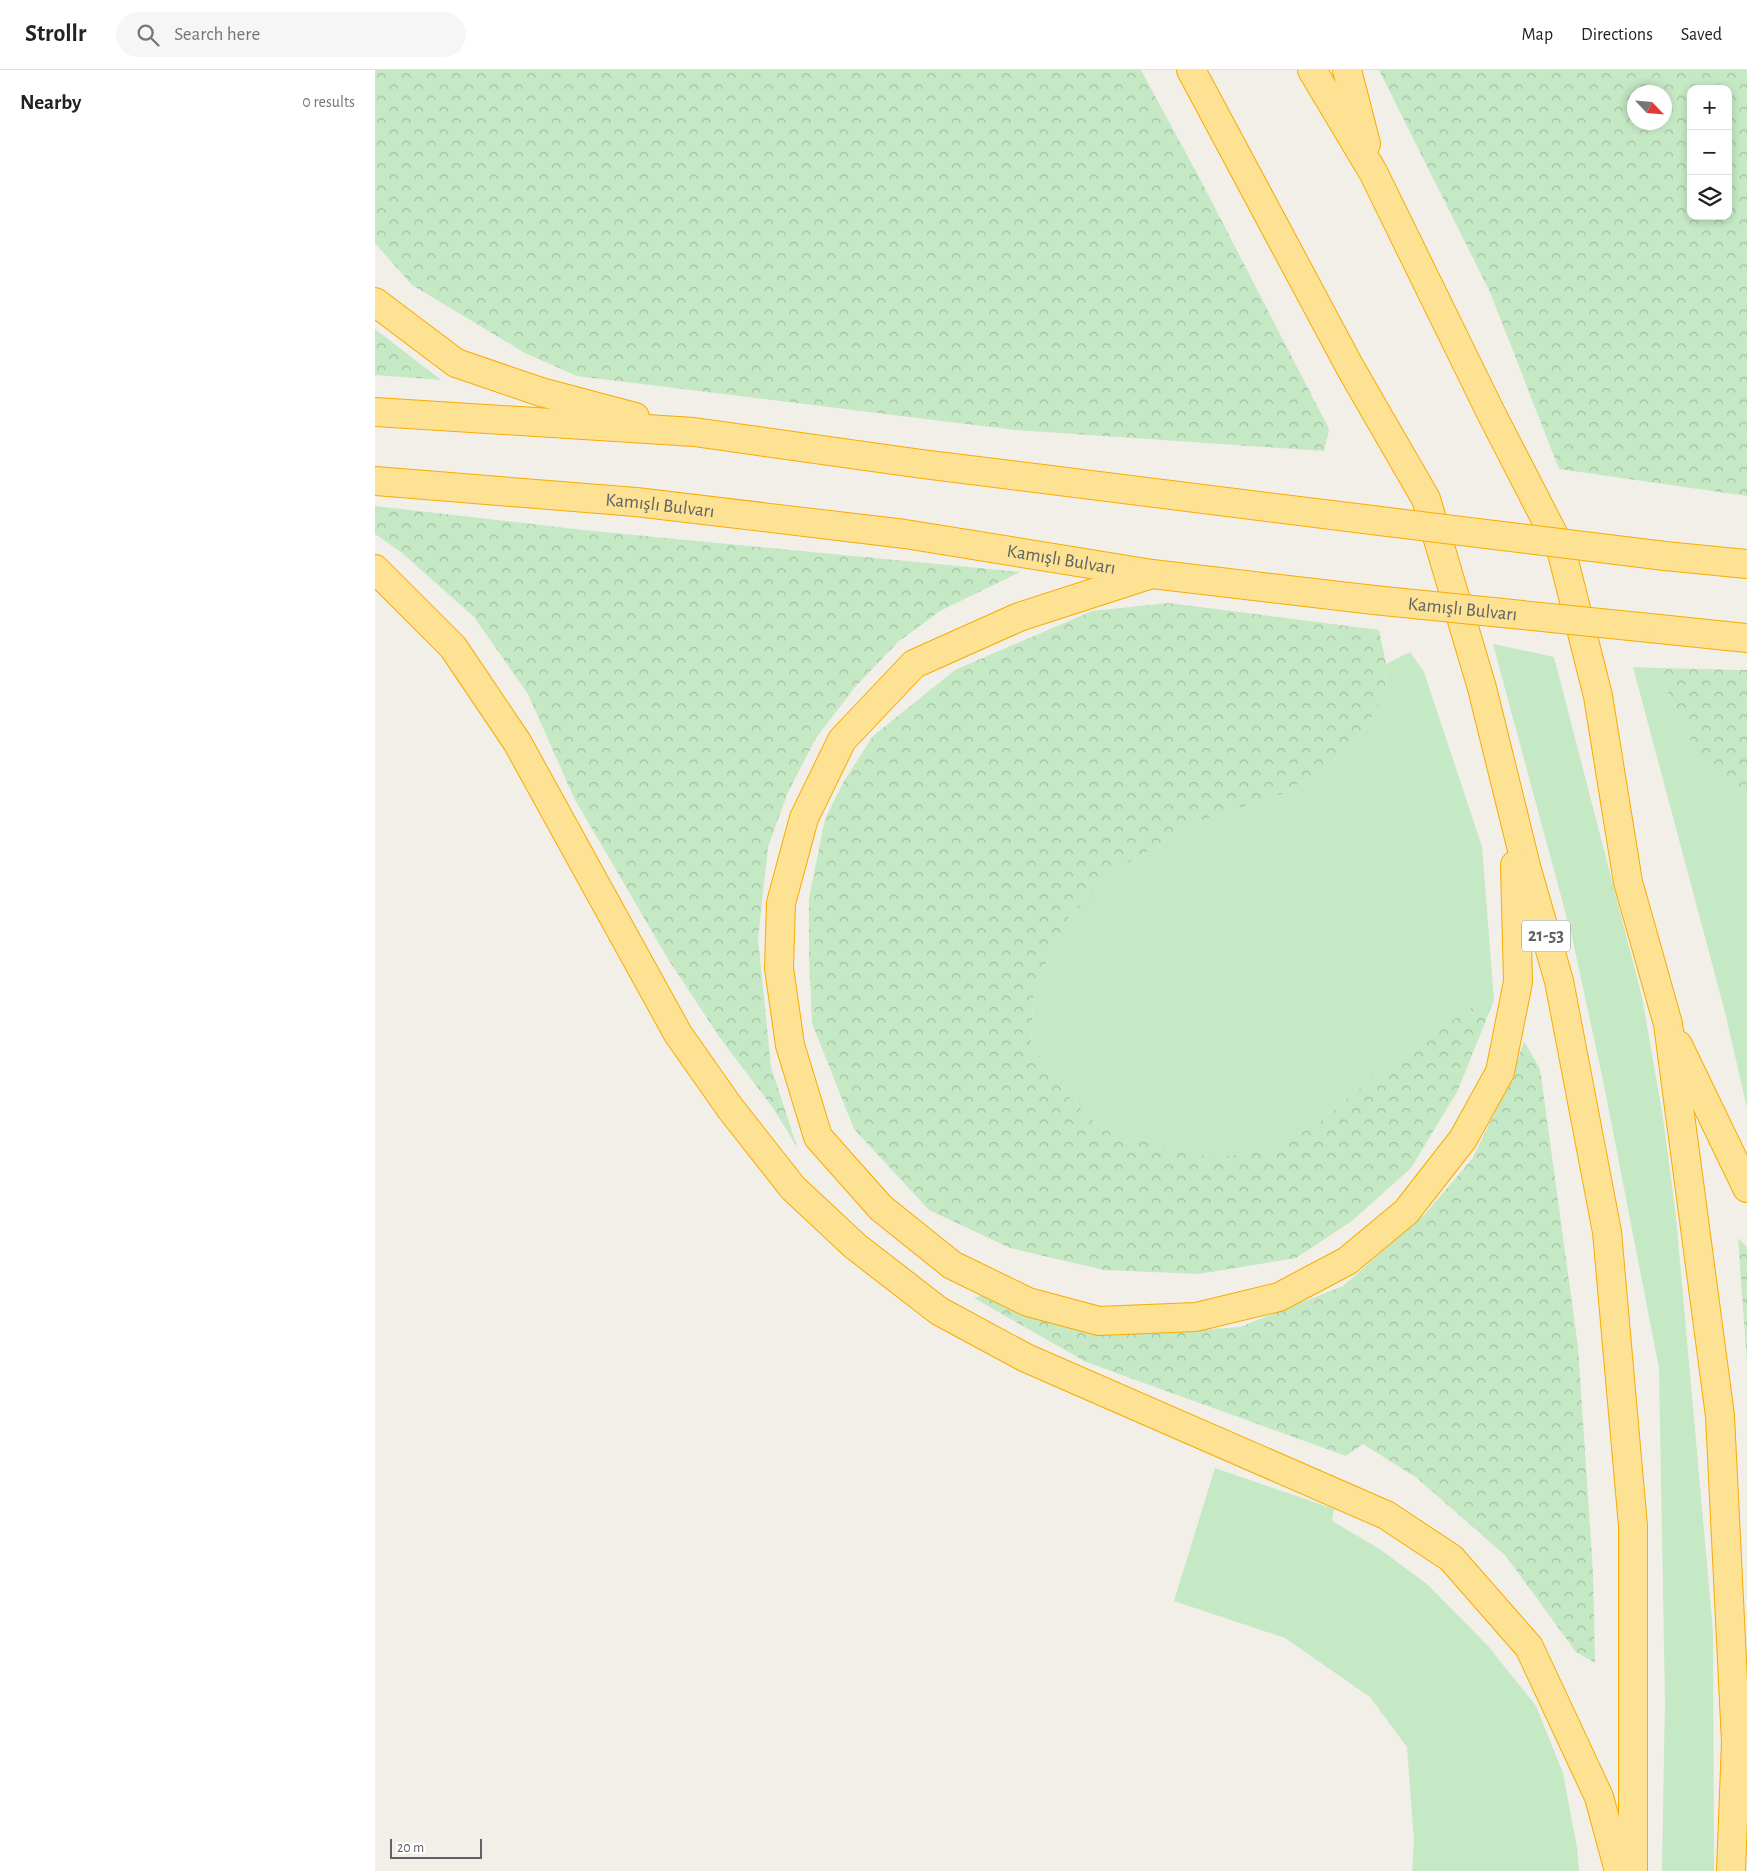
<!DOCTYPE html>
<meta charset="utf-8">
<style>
:root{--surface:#fff;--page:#f6f6f6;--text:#222;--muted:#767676;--line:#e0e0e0}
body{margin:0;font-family:"Alegreya Sans",sans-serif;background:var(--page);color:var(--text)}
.controls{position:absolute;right:15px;top:15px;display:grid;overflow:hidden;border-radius:10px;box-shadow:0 2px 8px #0003}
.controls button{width:45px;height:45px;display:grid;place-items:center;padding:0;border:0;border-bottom:1px solid var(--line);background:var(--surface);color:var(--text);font:25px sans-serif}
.compass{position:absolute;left:1252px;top:15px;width:45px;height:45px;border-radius:50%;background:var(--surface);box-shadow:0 2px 8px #0003;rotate:116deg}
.scale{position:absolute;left:15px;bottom:12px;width:92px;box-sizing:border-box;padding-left:5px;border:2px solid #5f6368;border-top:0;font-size:14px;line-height:18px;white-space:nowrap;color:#5f6368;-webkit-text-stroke:4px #fff;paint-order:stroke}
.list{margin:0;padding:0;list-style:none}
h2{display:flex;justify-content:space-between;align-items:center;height:65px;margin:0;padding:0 20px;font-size:21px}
h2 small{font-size:16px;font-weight:400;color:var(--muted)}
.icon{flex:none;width:28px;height:28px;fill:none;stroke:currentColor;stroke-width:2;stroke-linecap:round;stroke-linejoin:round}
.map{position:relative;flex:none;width:1372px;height:1801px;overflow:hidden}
header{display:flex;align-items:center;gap:30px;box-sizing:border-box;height:70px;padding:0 25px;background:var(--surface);border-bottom:1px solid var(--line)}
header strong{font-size:24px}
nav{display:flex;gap:28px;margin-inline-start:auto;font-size:18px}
.search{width:350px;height:45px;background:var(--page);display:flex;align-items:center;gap:12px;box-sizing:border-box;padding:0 18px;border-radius:28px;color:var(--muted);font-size:19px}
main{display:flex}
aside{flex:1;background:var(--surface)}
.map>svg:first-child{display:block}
.green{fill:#c5e8c5}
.forest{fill:url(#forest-crowns);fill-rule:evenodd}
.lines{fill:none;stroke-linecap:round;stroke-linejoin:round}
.highway-casing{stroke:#f9ab00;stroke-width:30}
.highway{stroke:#fde293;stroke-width:28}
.highway-bridge-casing{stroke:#f9ab00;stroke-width:30;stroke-linecap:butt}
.highway-bridge{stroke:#fde293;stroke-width:28}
.labels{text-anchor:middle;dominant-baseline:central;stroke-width:5;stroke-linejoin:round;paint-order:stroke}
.shield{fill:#fff;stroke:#8f9295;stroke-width:1}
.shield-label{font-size:18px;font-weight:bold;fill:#5f6368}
.street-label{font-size:19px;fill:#5f6368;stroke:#fff}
</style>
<header>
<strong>Strollr</strong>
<div class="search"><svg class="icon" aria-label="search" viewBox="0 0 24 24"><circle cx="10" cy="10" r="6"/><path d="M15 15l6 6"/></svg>Search here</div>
<nav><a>Map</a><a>Directions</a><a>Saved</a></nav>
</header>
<main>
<aside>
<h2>Nearby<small>0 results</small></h2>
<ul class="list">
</ul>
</aside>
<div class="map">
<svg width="1372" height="1801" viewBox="0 0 1372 1801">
<defs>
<pattern id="forest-crowns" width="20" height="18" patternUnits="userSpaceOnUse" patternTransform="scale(1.25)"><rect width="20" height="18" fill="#c5e8c5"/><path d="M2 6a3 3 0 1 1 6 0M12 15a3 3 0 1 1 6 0" fill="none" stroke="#a3c0a4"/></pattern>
</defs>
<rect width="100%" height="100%" fill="#f1efe8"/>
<path class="green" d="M1118,574L1179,587L1267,927L1288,1048L1301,1147L1338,1562L1339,1801H1287L1290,1631L1284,1298L1228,1010L1197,867Z
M1035,582L1049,602L1107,777L1119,930L1096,938L1019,990L942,1054L895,1079L839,1088L726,1059L690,1023L656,973L659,918L692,849L745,798L821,752L907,724L952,696L991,658L1010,623L1011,594Z
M1258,597L1282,598L1326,693L1372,728V1038L1350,942Z
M840,1398L959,1439L957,1451L1003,1478L1052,1514L1113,1576L1161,1636L1188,1703L1202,1778L1204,1801H1037L1039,1771L1032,1677L995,1627L910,1568L799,1531Z"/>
<path class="forest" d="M0,0H766L825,109L954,359L949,381L640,360L202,306L150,283L37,215L0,173Z
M1004,0H1372V426L1184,399L1115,222ZM1316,19H1353V146H1316ZM1260,22H1290V52H1260Z
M0,259L66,310L0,305Z
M0,436L208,460L645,502L565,541L523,572L480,617L441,668L413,722L393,777L383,869L396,997L422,1077L398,1038L345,968L293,889L199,728L153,624L99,547L26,482L0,464Z
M794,533L1004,560L1011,594L1010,623L991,658L952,696L907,724L821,752L745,798L692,849L659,918L656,973L690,1023L726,1059L839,1088L895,1079L942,1054L1019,990L1096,938L1119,930L1083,1020L1036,1098L978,1150L921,1188L824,1204L729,1200L635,1178L554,1140L479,1059L437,953L434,886V828L450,749L469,711L498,666L580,600L717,541Z
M1282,598L1372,600V728L1326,693Z
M1149,971L1165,999L1203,1277L1218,1502L1220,1593L1201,1582L1131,1486L1042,1408L988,1374L971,1386L711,1292L599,1228L609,1225L714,1257L799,1262L865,1257L968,1216L1051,1143L1097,1089L1136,1010Z
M1363,1168L1372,1177V1293Z"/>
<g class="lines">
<defs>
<g id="highway">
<path d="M816,0L976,299L1051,429L1107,618L1152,800L1184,911L1232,1162L1258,1456V1801"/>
<path d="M937,0L998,102L1116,343L1186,479L1223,626L1253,812L1293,954L1345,1346L1361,1672L1356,1801"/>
<path d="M972,0L991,74"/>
<path d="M0,232L81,293L166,322L260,347"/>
<path d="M0,342L319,362L547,394L997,450"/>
<path id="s1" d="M0,411L261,432L530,464L777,504L999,530"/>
<path d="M1290,486L1372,494"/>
<path d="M0,499L78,577L142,672L303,964L355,1038L418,1118L480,1176L564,1241L651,1288L1011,1445L1076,1488L1154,1577L1224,1727L1244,1801"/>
<path d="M777,504L644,547L539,594L467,670L429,748L406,833L404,898L415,975L443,1067L506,1138L577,1195L653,1232L724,1251L821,1247L904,1227L972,1191L1031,1142L1088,1069L1125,1002L1143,912L1140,795"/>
<path d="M1265,557L1372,568"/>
<path d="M1303,975L1372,1118"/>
</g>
</defs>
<use href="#highway" class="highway-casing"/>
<use href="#highway" class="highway"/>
<defs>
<g id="highway-bridge">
<path d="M997,450L1290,486"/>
<path id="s2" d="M999,530L1265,557"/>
</g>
</defs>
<use href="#highway-bridge" class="highway-bridge-casing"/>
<use href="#highway-bridge" class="highway-bridge"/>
</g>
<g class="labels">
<rect class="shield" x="1147" y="850.5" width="48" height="31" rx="4"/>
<g class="shield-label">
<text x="1171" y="866">21-53</text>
</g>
<g class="street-label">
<text stroke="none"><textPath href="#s1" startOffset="286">Kamışlı Bulvarı</textPath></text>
<text stroke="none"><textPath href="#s1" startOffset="691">Kamışlı Bulvarı</textPath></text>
<text stroke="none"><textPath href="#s2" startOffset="89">Kamışlı Bulvarı</textPath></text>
</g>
</g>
</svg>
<div class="controls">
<button>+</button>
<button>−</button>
<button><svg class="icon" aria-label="layers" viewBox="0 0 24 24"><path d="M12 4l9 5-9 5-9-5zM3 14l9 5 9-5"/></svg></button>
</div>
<svg class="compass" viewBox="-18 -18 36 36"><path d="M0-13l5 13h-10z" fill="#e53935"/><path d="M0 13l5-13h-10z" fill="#767676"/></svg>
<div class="scale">20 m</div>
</div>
</main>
